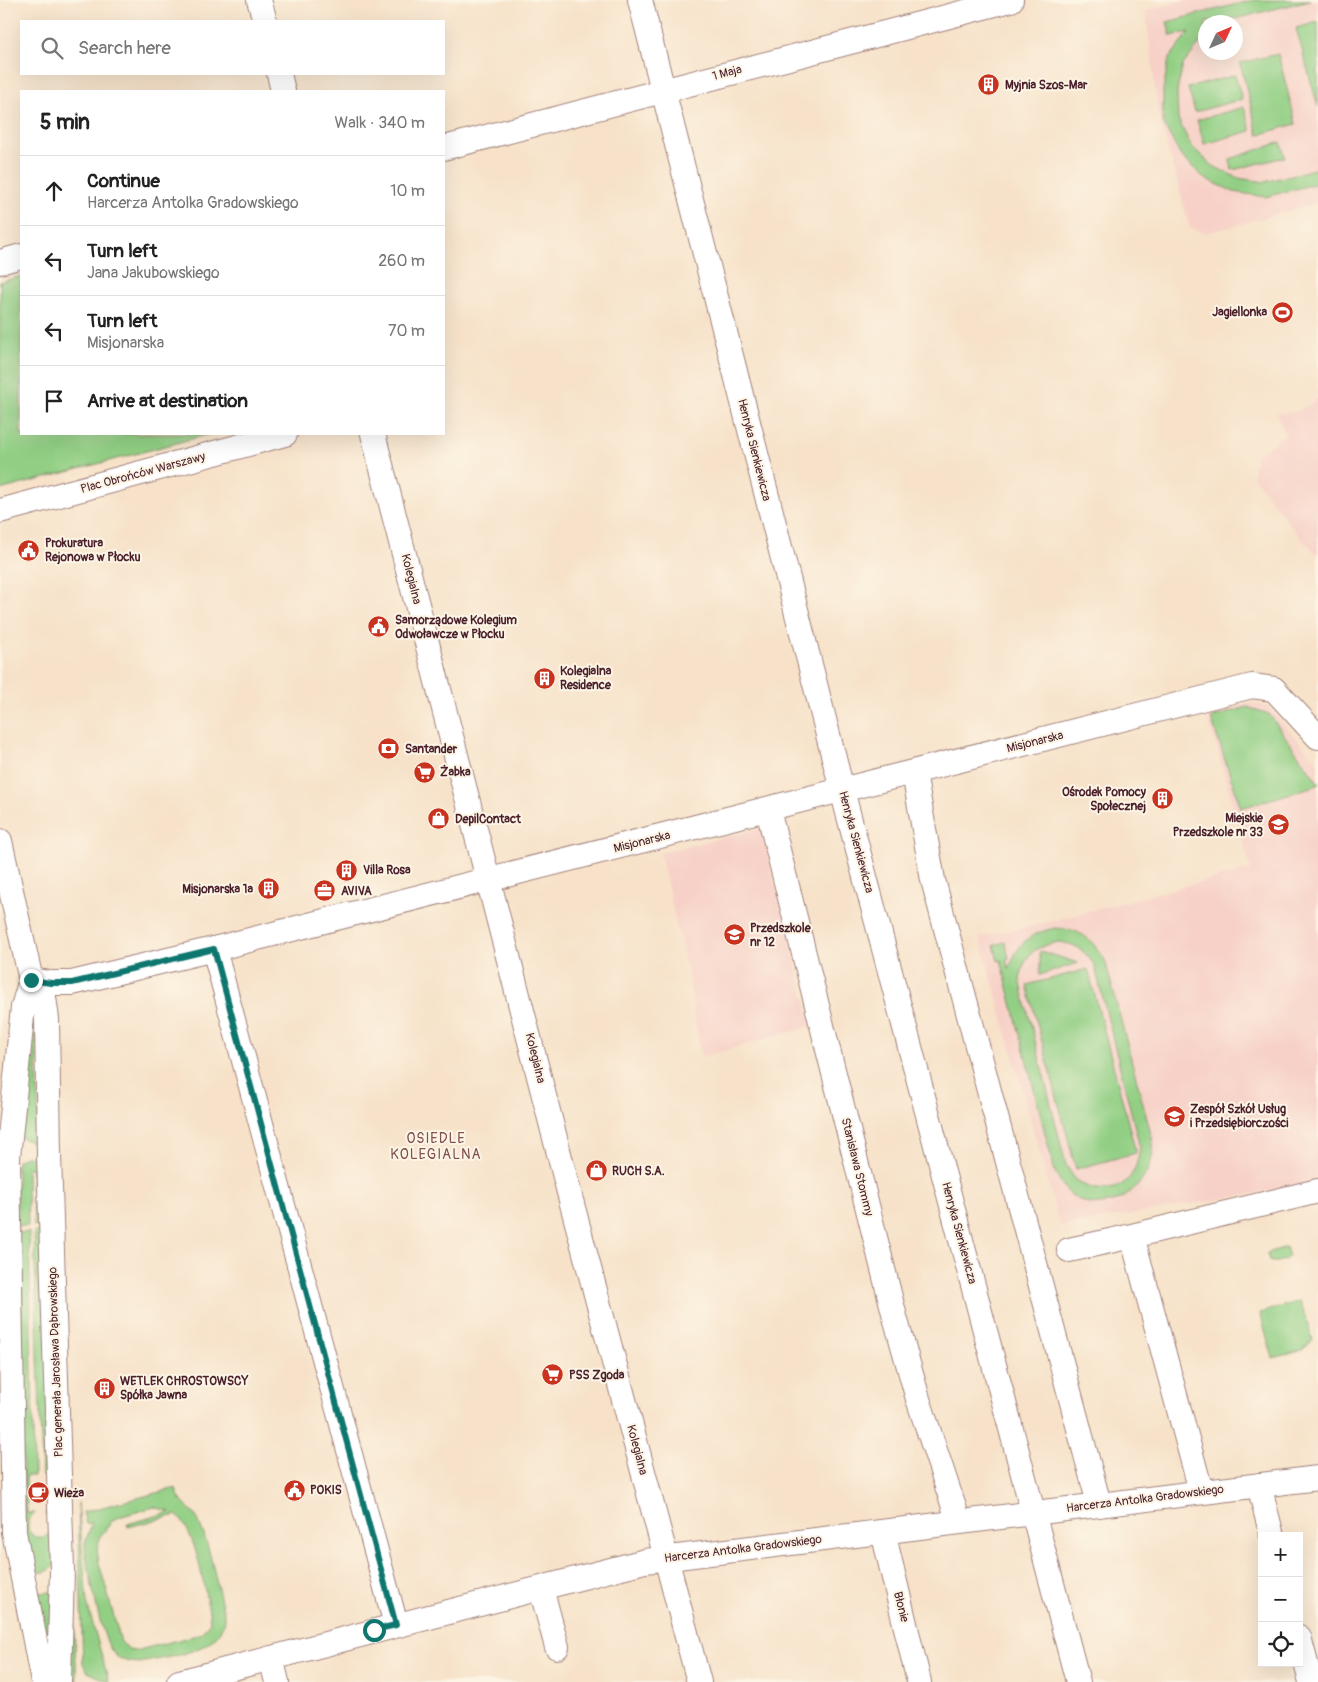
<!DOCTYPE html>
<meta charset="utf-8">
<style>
:root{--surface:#fff;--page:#f2f2f2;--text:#222;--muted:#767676;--line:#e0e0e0}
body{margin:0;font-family:Pangolin,sans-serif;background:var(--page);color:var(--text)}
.controls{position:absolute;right:15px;bottom:15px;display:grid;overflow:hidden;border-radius:0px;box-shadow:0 5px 20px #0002}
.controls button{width:45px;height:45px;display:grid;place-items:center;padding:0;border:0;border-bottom:1px solid var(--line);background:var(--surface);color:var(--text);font:25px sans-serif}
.compass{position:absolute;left:1198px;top:15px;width:45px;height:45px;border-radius:50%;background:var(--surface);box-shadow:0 5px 20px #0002;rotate:46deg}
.stop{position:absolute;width:15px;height:15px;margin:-11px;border:4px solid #0f766e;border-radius:50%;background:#fff}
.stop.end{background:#0f766e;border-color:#fff;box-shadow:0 1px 5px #0008}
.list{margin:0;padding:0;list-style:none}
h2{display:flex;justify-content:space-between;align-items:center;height:65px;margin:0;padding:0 20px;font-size:21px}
h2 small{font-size:16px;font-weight:400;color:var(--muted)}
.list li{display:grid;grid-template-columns:32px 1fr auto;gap:15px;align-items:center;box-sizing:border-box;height:70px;padding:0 20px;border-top:1px solid var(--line)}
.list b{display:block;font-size:19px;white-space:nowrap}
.list p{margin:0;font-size:16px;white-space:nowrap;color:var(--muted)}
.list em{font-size:16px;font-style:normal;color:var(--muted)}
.icon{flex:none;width:28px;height:28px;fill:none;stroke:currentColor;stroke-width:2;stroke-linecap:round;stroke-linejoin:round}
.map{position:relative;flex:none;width:1318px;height:1682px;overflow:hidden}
.search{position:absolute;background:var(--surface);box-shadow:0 5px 20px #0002;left:20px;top:20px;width:425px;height:55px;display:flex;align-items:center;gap:12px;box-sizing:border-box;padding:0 18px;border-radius:0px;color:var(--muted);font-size:19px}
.panel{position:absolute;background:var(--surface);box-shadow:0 5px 20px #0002;left:20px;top:90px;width:425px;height:345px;border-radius:0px}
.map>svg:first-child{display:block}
.built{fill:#f7d1c7;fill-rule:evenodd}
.green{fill:#92cf84;stroke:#6e7758;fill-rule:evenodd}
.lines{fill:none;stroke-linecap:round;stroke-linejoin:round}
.minor-casing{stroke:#a0807a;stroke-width:26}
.minor{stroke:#fff;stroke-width:24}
.route{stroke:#0f766e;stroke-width:6}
.labels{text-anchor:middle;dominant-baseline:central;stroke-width:4;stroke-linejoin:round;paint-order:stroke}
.street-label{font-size:12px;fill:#4a1f2b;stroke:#fcf5e5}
.poi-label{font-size:12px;font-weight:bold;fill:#4a1f2b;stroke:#fcf5e5;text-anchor:start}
.neighbourhood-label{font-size:14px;letter-spacing:1px;fill:#804c4c;stroke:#fcf5e5}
</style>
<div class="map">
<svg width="1318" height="1682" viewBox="0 0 1318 1682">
<rect width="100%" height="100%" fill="#fcf5e5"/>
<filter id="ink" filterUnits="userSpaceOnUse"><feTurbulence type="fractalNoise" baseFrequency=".02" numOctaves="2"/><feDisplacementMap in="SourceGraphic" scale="10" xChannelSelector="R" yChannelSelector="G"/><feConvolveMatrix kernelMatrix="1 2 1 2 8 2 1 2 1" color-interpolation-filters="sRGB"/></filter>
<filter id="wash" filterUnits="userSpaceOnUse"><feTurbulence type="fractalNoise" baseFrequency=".0096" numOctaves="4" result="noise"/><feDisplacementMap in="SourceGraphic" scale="20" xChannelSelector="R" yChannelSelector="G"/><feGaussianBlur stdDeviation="1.12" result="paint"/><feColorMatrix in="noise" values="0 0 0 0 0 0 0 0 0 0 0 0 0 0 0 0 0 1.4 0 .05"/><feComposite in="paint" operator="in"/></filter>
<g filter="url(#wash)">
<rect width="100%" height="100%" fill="#f7e2c9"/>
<path class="built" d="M1186,0H1318V203L1207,233L1190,228L1158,113L1146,11ZM1206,22H1236V52H1206Z
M1318,399V554L1302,540L1253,476L1255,456L1285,435L1276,413L1297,412Z
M1249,702L1268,707L1318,763V1183L1060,1226L980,937L1036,925L1251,869L1207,714Z
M761,828L812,1026L701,1057L688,975L660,853Z"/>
<path class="green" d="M1253,0H1310L1223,22H1206L1205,37L1183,65L1177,91L1178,119L1191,146L1213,166L1238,178L1265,182L1318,168V183L1266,197L1234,192L1204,178L1180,155L1163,123V90L1169,59L1189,32L1171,36L1167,22Z
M1318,22V107L1296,28Z
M1278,54L1296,124L1258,135L1240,63Z
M1235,75L1242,99L1195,112L1188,88Z
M1244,107L1251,131L1204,144L1197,120Z
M1281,142L1285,157L1232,170L1230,159Z
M21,276V434H210L0,490V282Z
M1247,707L1269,714L1318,782V785L1241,808L1211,718Z
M1055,928C1082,930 1090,937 1105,960L1153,1142C1157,1185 1104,1226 1067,1191C1062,1186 1059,1178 1055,1172L1001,960L998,961L994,945L1005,942L1009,958L1006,959L1009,969C1018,943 1028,934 1055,928ZM1058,942C1077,944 1085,950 1095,967L1140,1148C1138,1159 1136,1170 1129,1178C1116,1194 1089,1192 1075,1179C1072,1175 1069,1169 1066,1165L1020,980C1025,954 1032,948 1058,942Z
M1040,951L1078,963L1040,975Z
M1088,969L1136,1153L1076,1169L1027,985Z
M36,1001L39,1141L31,1142L20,1137L30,1009Z
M26,1156L36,1157L41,1161L46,1226H34L32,1168H27L28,1226H16L17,1161Z
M47,1231L55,1565C38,1584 30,1561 25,1548L16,1233L29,1232L34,1476H26L27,1513H35L28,1520V1530L35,1537H45L52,1530V1520L45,1513H50L49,1476H42L34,1232Z
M1286,1247L1289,1256C1285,1261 1274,1264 1269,1261L1267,1253Z
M1300,1301L1313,1340L1301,1351L1273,1358L1260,1313Z
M176,1488C181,1508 192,1506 199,1522C211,1550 216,1583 224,1613C227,1652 168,1657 139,1663C130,1662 121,1661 114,1654C101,1640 91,1578 86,1557L85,1543L92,1523L86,1524L83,1512ZM154,1507L171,1512L127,1524L128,1527L176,1515C197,1532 203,1585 209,1611L210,1622L201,1634L135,1651L130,1650L121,1642L99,1563L97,1550L100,1537L113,1520L119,1517Z
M78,1503L87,1603L109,1682L88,1672L83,1664Z
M71,1574L77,1682H70Z
M54,1592V1682L34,1593Z"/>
</g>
<g filter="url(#ink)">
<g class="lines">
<defs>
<path id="minor" d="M259,0L265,21
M640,0L847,809L1078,1682
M279,74L283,91
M444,148L1011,0
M0,262L21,256
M373,434L572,1204L699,1682
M0,511L285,434
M914,773L933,880L1099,1504
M768,810L895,1317L918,1399L959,1522
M0,841L31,980L44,997L47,1019L49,1155L62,1570L59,1682
M214,949L396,1625
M31,980L51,983H72L214,949L1252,686L1274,689L1318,737
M31,980L23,1007L8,1157L14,1532L43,1682
M1132,1236L1318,1191
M1069,1250L1132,1236L1201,1491
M1259,1485L1272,1536
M883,1532L919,1682
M541,1588L557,1647
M1299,1637L1311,1682
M271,1658L277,1682
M179,1682L645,1561L1318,1478"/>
</defs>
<use href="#minor" class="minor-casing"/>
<use href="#minor" class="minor"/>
</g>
</g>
<g class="lines" filter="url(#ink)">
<path class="route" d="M31,980L51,983H72L214,949L393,1614L396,1625L374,1630"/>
</g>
<defs>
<symbol id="building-disc" viewBox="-11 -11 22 22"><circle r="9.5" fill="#c8321e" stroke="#fcf5e5"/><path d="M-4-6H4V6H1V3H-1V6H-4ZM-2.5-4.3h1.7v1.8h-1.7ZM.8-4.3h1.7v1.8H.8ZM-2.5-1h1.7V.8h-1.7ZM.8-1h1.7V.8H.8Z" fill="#fff"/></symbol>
<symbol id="stadium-disc" viewBox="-11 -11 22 22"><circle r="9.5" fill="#c8321e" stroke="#fcf5e5"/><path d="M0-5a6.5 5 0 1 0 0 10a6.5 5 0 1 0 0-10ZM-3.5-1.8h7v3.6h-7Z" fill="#fff"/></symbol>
<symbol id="civic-disc" viewBox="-11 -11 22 22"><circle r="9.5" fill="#c8321e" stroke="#fcf5e5"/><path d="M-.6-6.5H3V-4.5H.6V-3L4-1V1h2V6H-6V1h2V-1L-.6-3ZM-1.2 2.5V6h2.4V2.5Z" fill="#fff"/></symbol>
<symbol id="bank-disc" viewBox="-11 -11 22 22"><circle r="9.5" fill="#c8321e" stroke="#fcf5e5"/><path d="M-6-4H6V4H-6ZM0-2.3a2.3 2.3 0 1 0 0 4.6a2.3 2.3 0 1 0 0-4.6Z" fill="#fff"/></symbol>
<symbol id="supermarket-disc" viewBox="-11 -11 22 22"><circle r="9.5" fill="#c8321e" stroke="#fcf5e5"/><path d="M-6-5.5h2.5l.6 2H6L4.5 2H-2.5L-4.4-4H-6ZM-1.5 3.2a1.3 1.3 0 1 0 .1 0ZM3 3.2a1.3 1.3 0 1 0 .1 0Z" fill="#fff"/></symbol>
<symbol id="shop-disc" viewBox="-11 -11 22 22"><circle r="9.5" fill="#c8321e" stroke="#fcf5e5"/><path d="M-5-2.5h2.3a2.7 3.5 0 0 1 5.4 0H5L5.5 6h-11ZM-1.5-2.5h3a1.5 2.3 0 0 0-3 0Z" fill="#fff"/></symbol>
<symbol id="school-disc" viewBox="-11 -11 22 22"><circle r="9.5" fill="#c8321e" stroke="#fcf5e5"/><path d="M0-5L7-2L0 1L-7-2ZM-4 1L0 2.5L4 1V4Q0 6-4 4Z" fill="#fff"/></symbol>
<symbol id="office-disc" viewBox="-11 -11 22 22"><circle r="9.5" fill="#c8321e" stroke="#fcf5e5"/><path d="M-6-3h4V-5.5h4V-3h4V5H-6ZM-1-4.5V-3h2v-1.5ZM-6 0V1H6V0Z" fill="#fff"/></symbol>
<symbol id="university-disc" viewBox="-11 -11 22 22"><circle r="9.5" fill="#c8321e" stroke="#fcf5e5"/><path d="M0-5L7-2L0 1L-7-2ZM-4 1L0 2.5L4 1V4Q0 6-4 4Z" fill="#fff"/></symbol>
<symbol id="cafe-disc" viewBox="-11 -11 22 22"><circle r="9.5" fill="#c8321e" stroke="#fcf5e5"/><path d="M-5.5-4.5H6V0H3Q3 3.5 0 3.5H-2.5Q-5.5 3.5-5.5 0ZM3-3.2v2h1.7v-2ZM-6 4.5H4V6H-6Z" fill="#fff"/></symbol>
</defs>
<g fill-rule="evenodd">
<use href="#building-disc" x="976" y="72" width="25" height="25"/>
<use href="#stadium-disc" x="1270" y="300" width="25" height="25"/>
<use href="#civic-disc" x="16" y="538" width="25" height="25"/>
<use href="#civic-disc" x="366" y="614" width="25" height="25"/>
<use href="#building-disc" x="532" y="666" width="25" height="25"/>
<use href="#bank-disc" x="376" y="736" width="25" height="25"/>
<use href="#supermarket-disc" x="412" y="760" width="25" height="25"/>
<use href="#building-disc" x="1150" y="786" width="25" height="25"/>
<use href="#shop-disc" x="426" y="806" width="25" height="25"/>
<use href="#school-disc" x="1266" y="812" width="25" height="25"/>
<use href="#building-disc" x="334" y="858" width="25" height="25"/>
<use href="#building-disc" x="256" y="876" width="25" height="25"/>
<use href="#office-disc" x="312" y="878" width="25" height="25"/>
<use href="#school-disc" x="722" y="922" width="25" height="25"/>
<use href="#university-disc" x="1162" y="1104" width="25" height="25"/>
<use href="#shop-disc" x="584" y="1158" width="25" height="25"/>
<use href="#supermarket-disc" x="540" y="1362" width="25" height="25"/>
<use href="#building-disc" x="92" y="1376" width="25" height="25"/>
<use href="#civic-disc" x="282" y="1478" width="25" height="25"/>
<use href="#cafe-disc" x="26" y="1480" width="25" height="25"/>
</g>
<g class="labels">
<g class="street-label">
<text transform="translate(727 73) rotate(-15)">1 Maja</text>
<text transform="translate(754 450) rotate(76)">Henryka Sienkiewicza</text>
<text transform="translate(143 473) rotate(-15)">Plac Obrońców Warszawy</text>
<text transform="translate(411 579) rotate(76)">Kolegialna</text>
<text transform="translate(1035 742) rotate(-14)">Misjonarska</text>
<text transform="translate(642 842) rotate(-14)">Misjonarska</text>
<text transform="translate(856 842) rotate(75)">Henryka Sienkiewicza</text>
<text transform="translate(535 1058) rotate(76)">Kolegialna</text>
<text transform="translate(857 1167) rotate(76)">Stanisława Stommy</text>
<text transform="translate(959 1233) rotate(75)">Henryka Sienkiewicza</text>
<text transform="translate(56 1362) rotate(-92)">Plac generała Jarosława Dąbrowskiego</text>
<text transform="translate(637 1450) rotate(75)">Kolegialna</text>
<text transform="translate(1145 1499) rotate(-7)">Harcerza Antolka Gradowskiego</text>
<text transform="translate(743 1549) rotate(-7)">Harcerza Antolka Gradowskiego</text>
<text transform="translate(901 1607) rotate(76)">Błonie</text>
</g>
<g class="poi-label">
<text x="1005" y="85">Myjnia Szos-Mar</text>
<text x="1267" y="312" text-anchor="end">Jagiellonka</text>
<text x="45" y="543">Prokuratura<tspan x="45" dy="14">Rejonowa w Płocku</tspan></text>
<text x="395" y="620">Samorządowe Kolegium<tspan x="395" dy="14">Odwoławcze w Płocku</tspan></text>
<text x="560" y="671">Kolegialna<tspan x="560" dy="14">Residence</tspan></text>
<text x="405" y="749">Santander</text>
<text x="440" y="772">Żabka</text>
<text x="1146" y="792" text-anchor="end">Ośrodek Pomocy<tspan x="1146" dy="14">Społecznej</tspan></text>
<text x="1263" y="818" text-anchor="end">Miejskie<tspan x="1263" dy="14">Przedszkole nr 33</tspan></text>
<text x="455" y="819">DepilContact</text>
<text x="363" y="870">Villa Rosa</text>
<text x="253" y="889" text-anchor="end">Misjonarska 1a</text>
<text x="341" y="891">AVIVA</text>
<text x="750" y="928">Przedszkole<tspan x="750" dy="14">nr 12</tspan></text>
<text x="1190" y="1109">Zespół Szkół Usług<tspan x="1190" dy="14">i Przedsiębiorczości</tspan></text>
<text x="612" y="1171">RUCH S.A.</text>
<text x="569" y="1375">PSS Zgoda</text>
<text x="120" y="1381">WETLEK CHROSTOWSCY<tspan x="120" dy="14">Spółka Jawna</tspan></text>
<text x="310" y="1490">POKIS</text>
<text x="54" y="1493">Wieża</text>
</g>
<g class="neighbourhood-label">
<text x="436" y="1138">OSIEDLE<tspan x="436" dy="16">KOLEGIALNA</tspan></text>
</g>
</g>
</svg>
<div class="controls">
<button>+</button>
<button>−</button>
<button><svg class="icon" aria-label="locate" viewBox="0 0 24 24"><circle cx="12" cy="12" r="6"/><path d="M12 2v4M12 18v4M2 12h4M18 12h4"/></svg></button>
</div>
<svg class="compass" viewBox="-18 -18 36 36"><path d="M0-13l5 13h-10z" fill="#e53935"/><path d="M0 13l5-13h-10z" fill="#767676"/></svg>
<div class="stop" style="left:374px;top:1630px"></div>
<div class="stop end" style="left:31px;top:980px"></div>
<div class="search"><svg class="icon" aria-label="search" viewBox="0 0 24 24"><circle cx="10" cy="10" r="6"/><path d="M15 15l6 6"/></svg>Search here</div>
<section class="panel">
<h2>5 min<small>Walk · 340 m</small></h2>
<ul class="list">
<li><svg class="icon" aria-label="ahead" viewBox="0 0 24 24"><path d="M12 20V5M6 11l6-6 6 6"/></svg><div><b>Continue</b><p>Harcerza Antolka Gradowskiego</p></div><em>10 m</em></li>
<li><svg class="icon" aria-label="left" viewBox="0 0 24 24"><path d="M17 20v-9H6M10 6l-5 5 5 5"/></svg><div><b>Turn left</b><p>Jana Jakubowskiego</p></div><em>260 m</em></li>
<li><svg class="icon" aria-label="left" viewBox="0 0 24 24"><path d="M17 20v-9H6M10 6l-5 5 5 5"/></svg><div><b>Turn left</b><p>Misjonarska</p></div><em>70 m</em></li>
<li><svg class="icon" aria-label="arrive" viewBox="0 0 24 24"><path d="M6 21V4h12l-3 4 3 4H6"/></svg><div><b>Arrive at destination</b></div></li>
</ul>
</section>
</div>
